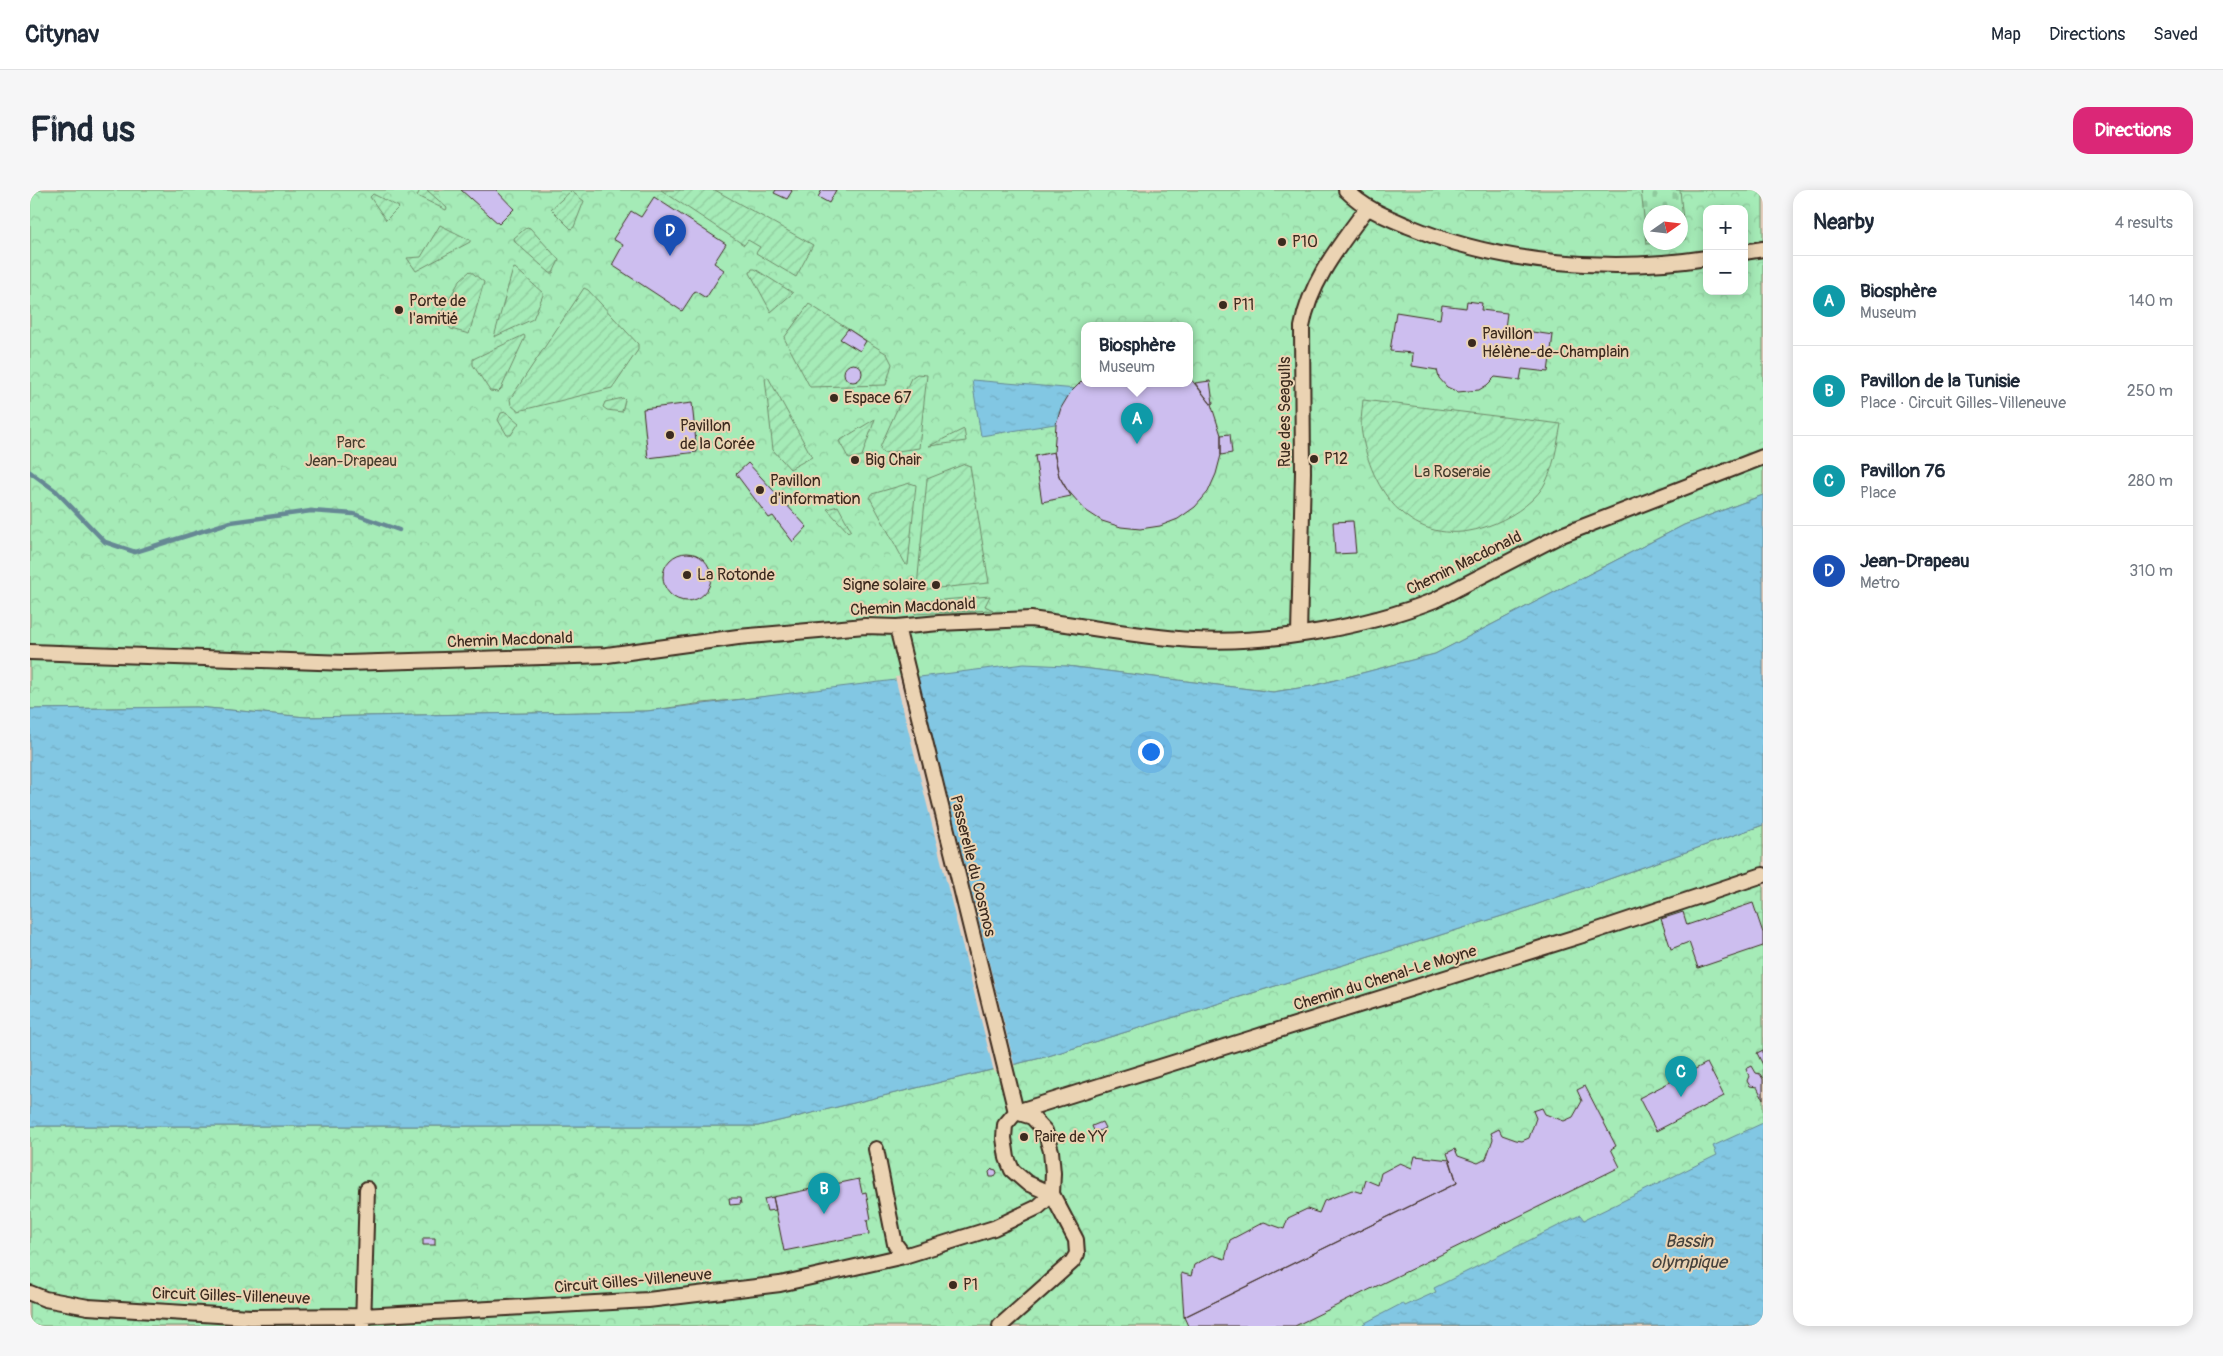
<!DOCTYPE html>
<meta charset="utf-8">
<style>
:root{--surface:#fff;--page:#f6f6f7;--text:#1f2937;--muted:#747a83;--line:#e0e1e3;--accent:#db2777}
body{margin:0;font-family:Pangolin,sans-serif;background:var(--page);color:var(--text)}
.controls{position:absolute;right:15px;top:15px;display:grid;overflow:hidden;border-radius:10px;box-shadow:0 2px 12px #0003}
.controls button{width:45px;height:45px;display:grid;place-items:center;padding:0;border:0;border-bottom:1px solid var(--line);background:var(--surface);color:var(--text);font:25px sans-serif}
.compass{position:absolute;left:1613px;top:15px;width:45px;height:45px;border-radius:50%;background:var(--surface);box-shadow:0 2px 12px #0003;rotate:76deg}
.you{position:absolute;left:1120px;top:561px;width:18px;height:18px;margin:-12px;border:4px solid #fff;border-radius:50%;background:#1a73e8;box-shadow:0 0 0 8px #1a73e833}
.badge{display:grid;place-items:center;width:32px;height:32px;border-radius:50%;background:var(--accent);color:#fff;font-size:16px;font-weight:700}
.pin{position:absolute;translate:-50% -41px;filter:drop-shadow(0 1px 2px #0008)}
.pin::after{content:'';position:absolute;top:26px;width:18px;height:15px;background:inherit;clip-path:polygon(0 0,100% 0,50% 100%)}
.popup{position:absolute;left:1051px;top:132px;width:112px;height:65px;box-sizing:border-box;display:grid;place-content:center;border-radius:10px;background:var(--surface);filter:drop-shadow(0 1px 4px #0005);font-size:16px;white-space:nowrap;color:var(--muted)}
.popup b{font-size:19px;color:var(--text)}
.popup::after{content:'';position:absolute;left:50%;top:100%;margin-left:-10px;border:10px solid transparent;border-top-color:var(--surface)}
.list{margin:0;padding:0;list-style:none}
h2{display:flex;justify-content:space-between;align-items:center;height:65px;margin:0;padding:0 20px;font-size:21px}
h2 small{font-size:16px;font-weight:400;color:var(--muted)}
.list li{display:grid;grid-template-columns:32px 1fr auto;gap:15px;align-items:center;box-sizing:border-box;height:90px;padding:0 20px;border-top:1px solid var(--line)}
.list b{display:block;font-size:19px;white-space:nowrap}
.list p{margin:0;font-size:16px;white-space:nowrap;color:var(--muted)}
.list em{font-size:16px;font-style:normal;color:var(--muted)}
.map{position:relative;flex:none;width:1733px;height:1136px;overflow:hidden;border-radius:15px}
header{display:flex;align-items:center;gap:30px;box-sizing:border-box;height:70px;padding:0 25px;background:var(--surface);border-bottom:1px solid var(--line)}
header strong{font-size:24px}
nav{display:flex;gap:28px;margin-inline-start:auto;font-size:18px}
.intro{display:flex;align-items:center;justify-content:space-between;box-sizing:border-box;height:120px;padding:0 30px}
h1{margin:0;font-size:35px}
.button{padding:12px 22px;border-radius:15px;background:var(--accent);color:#fff;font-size:18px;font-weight:700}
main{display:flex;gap:30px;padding:0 30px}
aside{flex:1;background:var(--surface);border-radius:15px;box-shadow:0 2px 12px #0003}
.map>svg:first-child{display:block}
.forest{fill:url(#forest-crowns);stroke:#708a6a;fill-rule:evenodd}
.cemetery{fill:url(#cemetery-stones);stroke:#708a6a}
.garden{fill:url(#garden-furrows);stroke:#708a6a}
.water{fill:url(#water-ripples);stroke:#668894}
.pier{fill:#e5cfbf}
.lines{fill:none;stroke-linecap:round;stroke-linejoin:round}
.stream{stroke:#668894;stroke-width:4.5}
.building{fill:#cdbeef;stroke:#3b2a1e}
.street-casing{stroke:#3b2a1e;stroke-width:18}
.street{stroke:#ebd3b3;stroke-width:14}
.poi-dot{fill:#3b2a1e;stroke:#ebd3b3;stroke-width:2}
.labels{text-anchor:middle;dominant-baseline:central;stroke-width:4;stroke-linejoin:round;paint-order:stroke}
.poi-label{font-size:16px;fill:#3b2a1e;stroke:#ebd3b3;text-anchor:start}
.street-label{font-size:16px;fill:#3b2a1e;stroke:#ebd3b3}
.park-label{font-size:16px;fill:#463d2d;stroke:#ebd3b3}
.water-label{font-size:18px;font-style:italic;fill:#46423c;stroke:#ebd3b3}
</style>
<header>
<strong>Citynav</strong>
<nav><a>Map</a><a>Directions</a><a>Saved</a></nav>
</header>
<div class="intro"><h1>Find us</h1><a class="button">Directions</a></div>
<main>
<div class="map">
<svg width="1733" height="1136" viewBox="0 0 1733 1136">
<defs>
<pattern id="forest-crowns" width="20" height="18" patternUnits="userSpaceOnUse" patternTransform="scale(1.25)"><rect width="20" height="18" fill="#a5ebb7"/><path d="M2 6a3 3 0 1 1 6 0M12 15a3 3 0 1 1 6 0" fill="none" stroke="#8fca9d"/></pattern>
<pattern id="cemetery-stones" width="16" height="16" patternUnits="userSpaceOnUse" patternTransform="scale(1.25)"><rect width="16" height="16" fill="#a5ebb7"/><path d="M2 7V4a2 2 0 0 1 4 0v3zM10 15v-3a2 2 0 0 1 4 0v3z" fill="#8fca9d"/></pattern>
<pattern id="garden-furrows" width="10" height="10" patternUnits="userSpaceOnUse" patternTransform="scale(1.25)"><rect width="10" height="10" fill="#a5ebb7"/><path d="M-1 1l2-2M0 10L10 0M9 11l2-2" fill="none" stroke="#8fca9d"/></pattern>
<pattern id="water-ripples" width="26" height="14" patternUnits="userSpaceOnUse" patternTransform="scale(1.25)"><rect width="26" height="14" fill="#82c7e3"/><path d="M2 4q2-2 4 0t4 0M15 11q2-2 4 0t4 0" fill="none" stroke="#71abc2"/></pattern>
</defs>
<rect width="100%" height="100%" fill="#e5cfbf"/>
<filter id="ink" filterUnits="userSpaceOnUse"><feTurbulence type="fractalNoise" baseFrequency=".02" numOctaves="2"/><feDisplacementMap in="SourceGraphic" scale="10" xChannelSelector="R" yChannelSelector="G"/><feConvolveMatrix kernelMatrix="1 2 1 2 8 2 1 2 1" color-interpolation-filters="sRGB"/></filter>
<g filter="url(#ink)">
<path class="forest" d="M0,0H1733V305L1654,335L1405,464L1282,496L1243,502L1037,476L673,513L617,521L276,527L167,517L0,519ZM1677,19H1714V101H1677ZM1620,22H1650V52H1620ZM1054,135H1160V193H1054Z
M1733,635V1136H0V936H728L1015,867L1485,722Z"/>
<path class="cemetery" d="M1611,0H1650L1655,50H1651L1650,22H1620V52L1628,53L1617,54Z"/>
<path class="garden" d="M390,0H397L417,18L416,20L387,6Z
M631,0H685L783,55L766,87L726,63L730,57L718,50L714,55Z
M541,1L554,11L544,37L541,39L521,19Z
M343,4L369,17L356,30L340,7Z
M410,35L440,50V52L386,81L377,68L391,67Z
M497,37L500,38L529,70L523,83H520L485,52L484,48Z
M485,78L513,103V105L503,129L464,147L483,79Z
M722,79H725L763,103L741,122L720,83Z
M440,81L454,92L439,144L421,139L411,123L430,90Z
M554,98L558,100L608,154V160L582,198L488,221L481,215L480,209Z
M779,114L857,164L862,174L856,195L780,197L754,148Z
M494,145L495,147L471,199L468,202L460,201L443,175V169Z
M887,184L897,185L889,258L853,263L850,259L851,255L881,188Z
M738,187L782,267L760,279L743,260L735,188Z
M593,208L595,210L592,222L577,220L573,217L575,212Z
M1333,210L1531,234C1527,255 1524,279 1513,297C1501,315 1478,329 1458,336C1388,361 1343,309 1332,244C1330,234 1332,221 1333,210Z
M476,222L489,233L481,245H477L468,230L471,223Z
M845,229L832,266L819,269L809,251Z
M934,239L936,251L899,256Z
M935,274L940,276L959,393L888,400L887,397L897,289Z
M880,293L886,295L878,375H876L840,308L842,304Z
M808,316L821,340L818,342L797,319Z
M960,406L955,416L963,420L885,424L886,415L888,412Z"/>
<path class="water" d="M942,190L1070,201L1074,226L951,246Z
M1733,305V635L1485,722L1015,867L728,936H0V519L167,517L276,527L617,521L994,474L1037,476L1243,502L1282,496L1405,464L1654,335Z
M1733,933V1136H1334L1333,1134L1373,1113L1375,1116L1406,1102L1404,1098L1550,1025L1554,1030L1687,965L1683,956Z"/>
<path class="pier" d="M887,484L985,877L964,882L865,487Z"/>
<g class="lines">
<path class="stream" d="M0,282L26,301L75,352L105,362L201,332L281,321L324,324L369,340"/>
</g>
<path class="building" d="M431,0H466L484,19L469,34Z
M746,0H761L762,1L757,9L744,3Z
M792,0H806L799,13L788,7Z
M624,7L696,54L684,73L694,80L676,108L665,101L652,121L582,75L593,55L583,49L594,32L601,21L611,27Z
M1437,111L1452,113L1451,120L1477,123L1475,138L1523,145L1518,182L1492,179L1490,190L1465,187L1457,195L1449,200L1428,202L1417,197L1409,188L1407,180L1382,176L1383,163L1360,161L1366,122L1410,129L1412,115L1436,118Z
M818,139L836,151L830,161L810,149Z
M814 183a9 9 0 1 1 18 0a9 9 0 1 1-18 0Z
M1160,188L1181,214L1191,245V265L1186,284L1178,302L1165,317L1148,329L1130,336L1110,339L1091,337L1072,331L1055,320L1035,297L1029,286L1024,262L1026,234L1031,218L1040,203L1054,189V193H1160Z
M1180,191L1183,213L1181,214L1165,193Z
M662,213L667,262L618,268L613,219Z
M1200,244L1202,263L1191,265V245Z
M1024,262L1029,286L1041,306L1012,312L1005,266Z
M718,273L777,337L763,352L743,326L739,328L706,284Z
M1323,331L1326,363L1305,364L1303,332Z
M633 387a24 24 0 1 1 48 0a24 24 0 1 1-48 0Z
M1723,713L1733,743V756L1668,778L1659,752L1641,759L1631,729L1653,722L1657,735Z
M1733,860V875L1727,863Z
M1677,873L1694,906L1626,941L1609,908Z
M1722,876L1726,883L1730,884L1733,889V909L1727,897L1720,896L1717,891L1719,886L1716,879Z
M1555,896L1586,956L1581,959L1590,977L1265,1136H1158L1154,1127L1427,993L1417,963L1425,959L1428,966L1448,973L1456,969L1463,949L1461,943L1469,939L1472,945L1486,950L1492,951L1499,948L1506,928L1503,921L1512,918L1515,924L1534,931L1543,927L1552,911L1547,900Z
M1072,932L1075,938L1065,943L1062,936Z
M1385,966L1420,970L1427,993L1154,1127L1151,1083L1161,1086L1164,1075L1183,1065L1195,1069L1200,1050L1234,1032L1254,1039L1258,1028L1277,1019L1289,1023L1294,1011L1322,1000L1332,1003L1336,990L1348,995L1351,983L1370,973L1382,978Z
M962,979L966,980L967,983L964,987H960L959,982Z
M829,989L832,1003L836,1002L841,1029L837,1030L839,1044L754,1061L743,1007Z
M743,1007L746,1020L737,1021L734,1009Z
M699,1008H710L711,1014L700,1015Z
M393,1048H405V1055H393Z"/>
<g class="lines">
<defs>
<path id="street" d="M1316,0C1334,18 1354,26 1378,36C1469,74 1579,83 1677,68
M1714,62L1733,59
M867,437L986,922
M1269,444L1273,282L1272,137C1280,91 1310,55 1337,18
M0,462L316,473L577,465L708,447L835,436L867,437L909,433L1001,429C1055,436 1109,447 1163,450C1239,454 1334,438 1405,410L1529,346L1733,267
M986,922L1556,744L1733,685
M986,922L975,935L974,948L977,968L982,980L997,993L1022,1004
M846,959L865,1054L874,1066
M0,1103L15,1109L58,1117L220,1127L333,1126L618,1110L750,1094L874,1066L964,1038L1008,1017L1022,1004
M333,1136L337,999
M970,1136L1042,1072L1047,1064L1046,1050L1022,1004L1023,983L1021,961L1015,941L1002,927L986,922"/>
</defs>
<use href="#street" class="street-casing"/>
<use href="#street" class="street"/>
</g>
</g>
<g class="poi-dot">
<circle cx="1252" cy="52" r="5"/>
<circle cx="1193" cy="115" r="5"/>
<circle cx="369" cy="120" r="5"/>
<circle cx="1442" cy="153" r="5"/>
<circle cx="804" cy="208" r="5"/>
<circle cx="640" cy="245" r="5"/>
<circle cx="1284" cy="269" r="5"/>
<circle cx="825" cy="270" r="5"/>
<circle cx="730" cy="300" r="5"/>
<circle cx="657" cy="385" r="5"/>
<circle cx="906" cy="395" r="5"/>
<circle cx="994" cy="947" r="5"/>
<circle cx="923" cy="1095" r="5"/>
</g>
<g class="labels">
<g class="poi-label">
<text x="1262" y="52">P10</text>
<text x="379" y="111">Porte de<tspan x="379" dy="18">l'amitié</tspan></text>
<text x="1203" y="115">P11</text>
<text x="1452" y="144">Pavillon<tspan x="1452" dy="18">Hélène-de-Champlain</tspan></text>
<text x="814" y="208">Espace 67</text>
<text x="650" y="236">Pavillon<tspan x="650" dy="18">de la Corée</tspan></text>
<text x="1294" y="269">P12</text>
<text x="835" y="270">Big Chair</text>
<text x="740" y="291">Pavillon<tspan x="740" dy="18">d'information</tspan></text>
<text x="667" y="385">La Rotonde</text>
<text x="896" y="395" text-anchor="end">Signe solaire</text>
<text x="1004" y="947">Paire de YY</text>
<text x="933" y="1095">P1</text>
</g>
<g class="street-label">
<text transform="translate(1255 222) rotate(-90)">Rue des Seagulls</text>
<text transform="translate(1434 373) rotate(-26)">Chemin Macdonald</text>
<text transform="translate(883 417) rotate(-3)">Chemin Macdonald</text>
<text transform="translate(480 450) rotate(-2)">Chemin Macdonald</text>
<text transform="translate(943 676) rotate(76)">Passerelle du Cosmos</text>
<text transform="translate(1355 788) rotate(-17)">Chemin du Chenal-Le Moyne</text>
<text transform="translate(603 1091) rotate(-5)">Circuit Gilles-Villeneuve</text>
<text transform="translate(201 1106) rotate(2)">Circuit Gilles-Villeneuve</text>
</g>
<g class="park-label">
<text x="321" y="253">Parc<tspan x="321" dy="18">Jean-Drapeau</tspan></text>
<text x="1422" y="282">La Roseraie</text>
</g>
<g class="water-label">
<text x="1659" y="1051">Bassin<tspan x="1659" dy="21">olympique</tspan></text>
</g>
</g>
</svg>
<div class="controls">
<button>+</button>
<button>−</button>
</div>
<svg class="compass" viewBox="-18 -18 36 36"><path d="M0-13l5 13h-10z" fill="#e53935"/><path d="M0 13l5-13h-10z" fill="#747a83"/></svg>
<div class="you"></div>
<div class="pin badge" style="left:1107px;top:254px;background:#0f9aa8">A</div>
<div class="popup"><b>Biosphère</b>Museum</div>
<div class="pin badge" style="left:794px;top:1024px;background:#0f9aa8">B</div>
<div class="pin badge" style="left:1651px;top:907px;background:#0f9aa8">C</div>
<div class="pin badge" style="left:640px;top:66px;background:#1a4fb4">D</div>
</div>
<aside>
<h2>Nearby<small>4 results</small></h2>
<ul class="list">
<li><span class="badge" style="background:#0f9aa8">A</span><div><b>Biosphère</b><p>Museum</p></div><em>140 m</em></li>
<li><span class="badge" style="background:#0f9aa8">B</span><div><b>Pavillon de la Tunisie</b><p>Place · Circuit Gilles-Villeneuve</p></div><em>250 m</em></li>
<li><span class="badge" style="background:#0f9aa8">C</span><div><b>Pavillon 76</b><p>Place</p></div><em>280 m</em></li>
<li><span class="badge" style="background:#1a4fb4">D</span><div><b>Jean-Drapeau</b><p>Metro</p></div><em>310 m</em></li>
</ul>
</aside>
</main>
